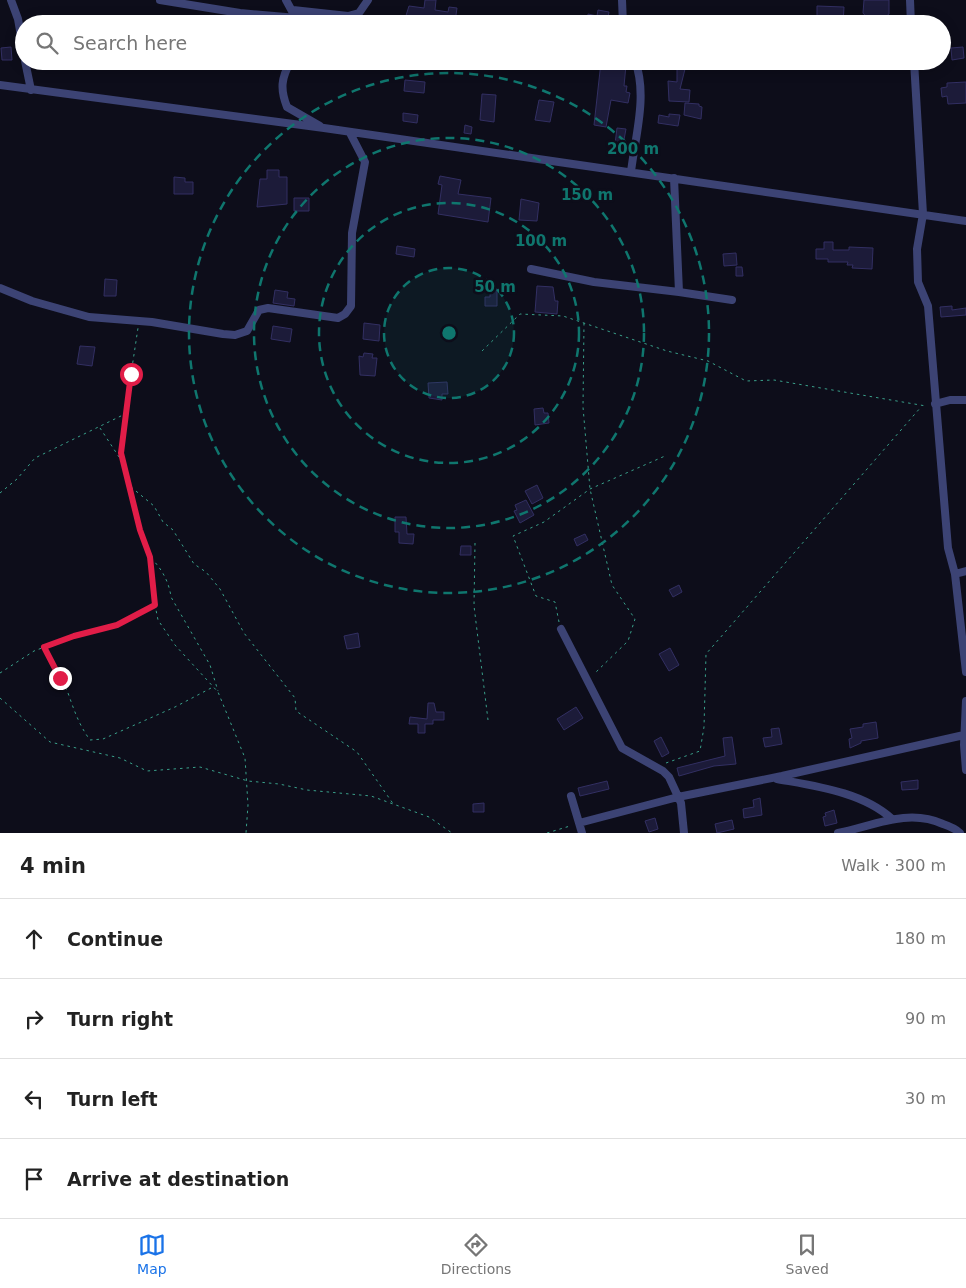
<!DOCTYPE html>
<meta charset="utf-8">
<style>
:root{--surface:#fff;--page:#f6f6f6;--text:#222;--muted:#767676;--line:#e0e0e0;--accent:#1a73e8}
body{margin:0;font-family:"DejaVu Sans",sans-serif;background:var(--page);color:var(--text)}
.stop{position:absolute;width:15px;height:15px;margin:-11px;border:4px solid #e11d48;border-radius:50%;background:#fff}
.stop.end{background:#e11d48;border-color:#fff;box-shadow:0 1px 5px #0008}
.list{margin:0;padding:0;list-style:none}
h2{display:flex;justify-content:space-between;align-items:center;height:65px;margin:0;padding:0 20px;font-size:21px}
h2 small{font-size:16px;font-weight:400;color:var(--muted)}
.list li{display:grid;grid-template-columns:32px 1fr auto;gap:15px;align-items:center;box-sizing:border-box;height:80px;padding:0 20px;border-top:1px solid var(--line)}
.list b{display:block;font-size:19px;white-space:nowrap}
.list em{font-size:16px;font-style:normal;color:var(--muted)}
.icon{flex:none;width:28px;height:28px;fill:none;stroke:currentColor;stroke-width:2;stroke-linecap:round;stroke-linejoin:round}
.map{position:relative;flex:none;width:966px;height:833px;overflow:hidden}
.search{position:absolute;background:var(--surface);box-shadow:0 2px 12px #0003;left:15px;right:15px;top:15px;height:55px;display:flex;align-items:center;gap:12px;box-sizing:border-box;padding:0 18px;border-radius:28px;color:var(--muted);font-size:19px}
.sheet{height:385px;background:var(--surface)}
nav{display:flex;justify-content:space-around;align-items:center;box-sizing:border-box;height:70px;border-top:1px solid var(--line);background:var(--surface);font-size:14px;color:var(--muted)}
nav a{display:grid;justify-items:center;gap:2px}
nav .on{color:var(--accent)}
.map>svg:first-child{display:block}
.building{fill:#1c1b39;stroke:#322f62}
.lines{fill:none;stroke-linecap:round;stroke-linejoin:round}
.path{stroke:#39a08a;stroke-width:1;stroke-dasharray:2.5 4;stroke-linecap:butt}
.street{stroke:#3c4374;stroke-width:8}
.route{stroke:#e11d48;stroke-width:6}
.ring{fill:none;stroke:#0f766e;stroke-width:2.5;stroke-dasharray:9 6}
.centre{fill:#0f766e;stroke:#0d0d1a;stroke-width:2.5}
.ring-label{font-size:15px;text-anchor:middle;font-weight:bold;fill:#0f766e;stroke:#0d0d1a;stroke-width:5;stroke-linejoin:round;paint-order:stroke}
</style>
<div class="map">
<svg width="966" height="833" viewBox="0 0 966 833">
<rect width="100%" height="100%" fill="#0d0d1a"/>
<path class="building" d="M425,0H436L435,10L448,12L449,7L457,8L455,22L434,19V24L404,22L409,6L424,8Z
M864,0H889V14L878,22L869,20L863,13Z
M817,6L844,7L843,24H817Z
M598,10L609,12L607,22L600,20L599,24H587L588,14L597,16Z
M11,47L12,60H2L1,48Z
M963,47L964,58L952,60L951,48Z
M677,61H687L680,89L690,90L689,102L669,101L668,81L677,82Z
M601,62L626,65L624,86H627L626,92L630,93L628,103L611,100L606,127L594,125Z
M405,80L425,82L424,93L404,91Z
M966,82V103L948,104L947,96L942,97L941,88L947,87V83Z
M482,94L496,95L494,122L480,120Z
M539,100L554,102L550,122L535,120Z
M685,103L699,104V106L702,107L701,119L684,115Z
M403,113L418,115L417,123L403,121Z
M669,114L680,115L678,126L658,123L659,115L669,117Z
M465,125L472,127L471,134L464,133Z
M617,128L626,129L623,145L615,144Z
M267,170H279V177H287V204L257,207L260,179H267Z
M440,176L461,180L458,194L491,198L488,222L438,214L442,185L438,184Z
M174,177L185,178V182H193V194H174Z
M294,198H309V211H294Z
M521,199L539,203L537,221L519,220Z
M824,242H833V250H849V247L873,248L872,269L852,268L853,265H847L848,262H828V259H816V249H824Z
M397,246L415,249L414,257L396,254Z
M736,253L737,265L724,266L723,254Z
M736,267H742L743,276H736Z
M105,279L117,280L116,296H104Z
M537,286L553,287L555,301H558L557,314L535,312Z
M490,289H497V306H485V297H490Z
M275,290L288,292L287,298L295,299L294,306L273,303Z
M952,306V310L966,308V315L941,317L940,307Z
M364,323L380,325L379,341L363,339Z
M273,326L292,329L290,342L271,339Z
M80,346L95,347L92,366L77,364Z
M364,353L373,354L372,358H377L375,376L360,375L359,356L363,357Z
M447,382L448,394H442V400L429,398L428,383Z
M543,408L544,413H548L549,423L535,425L534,409Z
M537,485L543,498L532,504L525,491Z
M526,500L534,515L520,523L514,511L517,510L515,505Z
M395,517H406L407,534H414L413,544L399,543V532H395Z
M585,534L588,540L577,546L574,539Z
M461,546H471V555H460Z
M679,585L682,592L673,597L669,590Z
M358,633L360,647L347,649L344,636Z
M670,648L679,665L669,671L659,654Z
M428,703H434L436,712H444V720H433V724H425V733H418V724H409L410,717L427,719Z
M576,707L583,718L564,730L557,719Z
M876,722L878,738L861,741V743L850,748L849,739L852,738L850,729L863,727V724Z
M779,728L782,744L765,747L763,738L772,737L771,729Z
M661,737L669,753L662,757L654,741Z
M732,737L736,764L714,766L679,776L677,768L725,756L723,738Z
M918,780V789L902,790L901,782Z
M607,781L609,789L580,796L578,788Z
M760,798L762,815L744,818L743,809L754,807L753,800Z
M484,803V812H473V804Z
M834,810L837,823L825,826L823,817L826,816L825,813Z
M655,818L658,829L649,832L645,821Z
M732,820L734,829L717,833L715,824Z"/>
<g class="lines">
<path class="path" d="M584,323L583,407L590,489L612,585L635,619L628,641L594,674
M482,351L520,314L563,316L667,351L708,361L746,381L774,380L926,406
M125,414L121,453L141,531L150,557L152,590L158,620L175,645L218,692L245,758L248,805L246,833
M100,428L121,460
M131,487L154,506L163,522L173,530L194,564L206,572L220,589L244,633L295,698L296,711L357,752L394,805
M0,493L17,479L35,458L125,414L138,328
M475,543L474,606L488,720
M151,558C162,569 169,582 171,597L210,665L218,691
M559,622L555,602L536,596L513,536L544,522L590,489L665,456
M44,647C51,662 62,678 68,693C74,710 79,725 90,740L103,739L175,707L213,687
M0,673L34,651L74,636L117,625L154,606
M0,698L50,742L120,758L147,771L200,767L248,781L279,784L307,790L371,796L429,817L452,833
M666,763L700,751L704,727L706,654L921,407
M547,833L570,826"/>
<path class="street" d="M11,0L18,19L24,53
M160,0L240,13L297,18
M286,0L299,24
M622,0L623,24
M910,0L911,24
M293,10L348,16L359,13L368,0
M25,61L31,90
M291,61C281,78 280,89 287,107L320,126
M914,61L923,214L917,249L918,282L928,306L948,548L955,574L966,672
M0,85L324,128L966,221
M631,172C635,137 648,95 635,61
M531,269L594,282L679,292L674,178
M0,288L32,301L89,317L152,322L223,334L235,335L247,331L259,310L268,308L338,318L345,314L351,306L352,233L365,162L350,133
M679,292L732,300
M935,404L950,400H966
M955,574L966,571
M561,629L622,748L663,771L669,777L681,803L684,833
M966,701L964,745L966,770
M777,779C815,786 863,792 892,819
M571,796L582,833
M579,823L678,797L782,776L964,735
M838,833C873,826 908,808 943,824C949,826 955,828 960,833"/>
</g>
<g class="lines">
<path class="route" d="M60,678L44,647L74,636L117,625L155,605L150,557L140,530L121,453L131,374"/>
</g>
<circle cx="449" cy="333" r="65" fill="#0f766e" fill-opacity=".12"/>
<g class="ring">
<circle cx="449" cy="333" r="65"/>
<circle cx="449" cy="333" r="130"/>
<circle cx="449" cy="333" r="195"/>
<circle cx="449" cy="333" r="260"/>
</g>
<circle cx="449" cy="333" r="8" class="centre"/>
<g class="ring-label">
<text x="633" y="154">200 m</text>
<text x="587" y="200">150 m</text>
<text x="541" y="246">100 m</text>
<text x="495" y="292">50 m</text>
</g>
</svg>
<div class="stop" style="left:131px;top:374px"></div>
<div class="stop end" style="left:60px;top:678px"></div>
<div class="search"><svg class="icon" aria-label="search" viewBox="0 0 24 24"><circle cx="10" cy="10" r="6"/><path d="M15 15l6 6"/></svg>Search here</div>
</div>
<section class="sheet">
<h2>4 min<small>Walk · 300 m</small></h2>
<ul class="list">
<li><svg class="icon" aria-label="ahead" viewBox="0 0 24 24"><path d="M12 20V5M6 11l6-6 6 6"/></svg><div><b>Continue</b></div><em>180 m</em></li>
<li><svg class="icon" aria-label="right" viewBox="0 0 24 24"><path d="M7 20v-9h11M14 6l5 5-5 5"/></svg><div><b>Turn right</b></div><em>90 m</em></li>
<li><svg class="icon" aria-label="left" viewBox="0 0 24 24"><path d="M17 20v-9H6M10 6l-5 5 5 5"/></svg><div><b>Turn left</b></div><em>30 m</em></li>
<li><svg class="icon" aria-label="arrive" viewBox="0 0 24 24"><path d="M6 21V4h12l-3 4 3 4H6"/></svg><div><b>Arrive at destination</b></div></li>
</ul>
</section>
<nav>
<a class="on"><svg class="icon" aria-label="map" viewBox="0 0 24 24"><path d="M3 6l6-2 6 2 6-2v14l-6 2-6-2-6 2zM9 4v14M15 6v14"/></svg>Map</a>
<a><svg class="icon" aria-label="directions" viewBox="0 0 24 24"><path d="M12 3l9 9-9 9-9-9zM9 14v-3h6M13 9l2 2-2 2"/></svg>Directions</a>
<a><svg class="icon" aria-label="saved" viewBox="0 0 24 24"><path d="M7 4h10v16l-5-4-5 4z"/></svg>Saved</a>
</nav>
